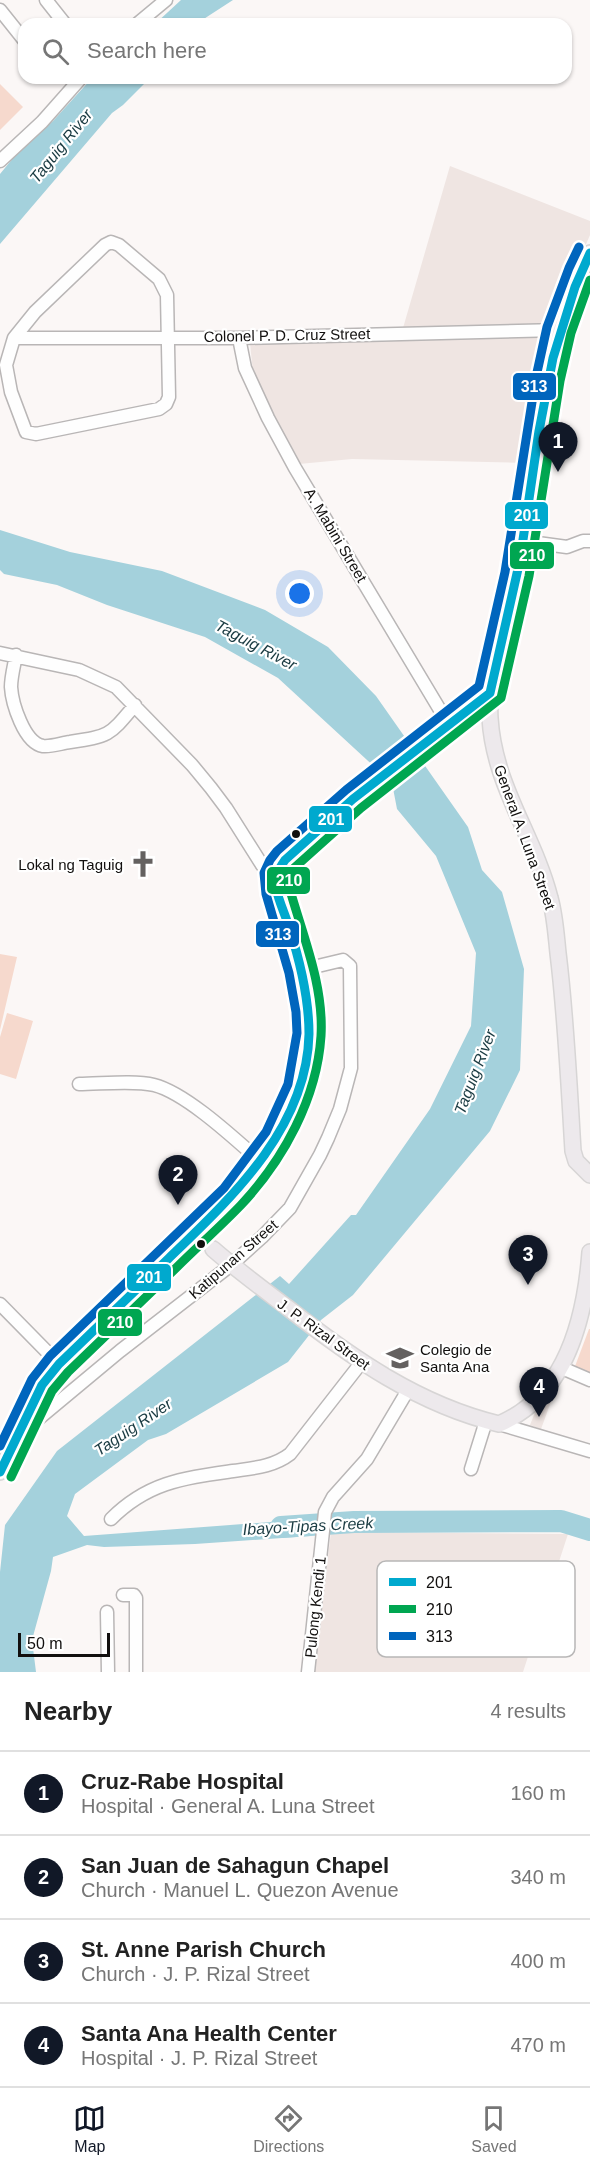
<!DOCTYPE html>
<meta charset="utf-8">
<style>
:root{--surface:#fff;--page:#f6f6f6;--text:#222;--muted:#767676;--line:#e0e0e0;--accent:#111827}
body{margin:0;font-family:Helvetica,sans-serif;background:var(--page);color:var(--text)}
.scale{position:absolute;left:18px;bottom:15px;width:92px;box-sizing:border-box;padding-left:6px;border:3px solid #12100f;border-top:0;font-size:16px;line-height:21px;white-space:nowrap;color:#12100f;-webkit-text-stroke:4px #fff;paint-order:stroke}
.you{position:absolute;left:300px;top:594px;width:21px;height:21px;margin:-15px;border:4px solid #fff;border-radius:50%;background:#1a73e8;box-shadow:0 0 0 9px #1a73e833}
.badge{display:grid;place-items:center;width:39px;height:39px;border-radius:50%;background:var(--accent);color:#fff;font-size:20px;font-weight:700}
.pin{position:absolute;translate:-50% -50px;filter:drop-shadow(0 2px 3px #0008)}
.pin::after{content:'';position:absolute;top:32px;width:21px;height:18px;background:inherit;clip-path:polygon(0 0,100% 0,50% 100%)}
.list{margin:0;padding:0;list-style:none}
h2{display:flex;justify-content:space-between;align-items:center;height:78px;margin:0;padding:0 24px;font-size:26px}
h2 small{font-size:20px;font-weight:400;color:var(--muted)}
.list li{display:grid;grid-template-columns:39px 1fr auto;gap:18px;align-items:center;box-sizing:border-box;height:84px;padding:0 24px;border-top:2px solid var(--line)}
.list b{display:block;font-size:22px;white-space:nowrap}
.list p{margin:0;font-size:20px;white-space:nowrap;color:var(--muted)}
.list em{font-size:20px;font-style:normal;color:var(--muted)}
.icon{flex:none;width:33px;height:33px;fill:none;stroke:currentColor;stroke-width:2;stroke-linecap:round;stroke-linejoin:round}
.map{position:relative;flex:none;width:590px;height:1672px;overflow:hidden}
.search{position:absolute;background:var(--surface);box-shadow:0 2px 4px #0004;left:18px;right:18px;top:18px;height:66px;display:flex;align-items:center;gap:15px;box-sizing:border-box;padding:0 21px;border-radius:18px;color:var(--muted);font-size:22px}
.sheet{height:414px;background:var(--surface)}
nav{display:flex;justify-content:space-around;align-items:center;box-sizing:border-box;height:84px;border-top:2px solid var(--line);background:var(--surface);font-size:16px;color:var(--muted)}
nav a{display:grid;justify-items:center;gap:3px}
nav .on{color:var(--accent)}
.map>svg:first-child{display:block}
.built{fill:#efe5e2}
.green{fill:#f6d9cd}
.water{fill:#a4d1dc}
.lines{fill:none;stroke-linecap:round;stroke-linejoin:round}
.river{stroke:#a4d1dc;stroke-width:22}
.major-tunnel{stroke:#d8d4d3;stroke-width:15;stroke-dasharray:15 8;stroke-linecap:butt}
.minor-casing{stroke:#b9b6b6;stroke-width:15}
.major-casing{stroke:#d7d5d5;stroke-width:18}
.minor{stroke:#fefefe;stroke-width:12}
.major{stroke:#ede9ec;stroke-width:15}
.bus-1-casing{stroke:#fff;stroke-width:14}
.bus-2-casing{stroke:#fff;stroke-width:14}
.bus-3-casing{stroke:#fff;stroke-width:14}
.bus-1{stroke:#00a9ce;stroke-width:9}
.bus-2{stroke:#00a651;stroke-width:9}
.bus-3{stroke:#0065bd;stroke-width:9}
.bus-dot{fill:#12100f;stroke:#fff;stroke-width:2}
.labels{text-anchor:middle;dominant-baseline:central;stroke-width:4.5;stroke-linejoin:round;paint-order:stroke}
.street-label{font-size:15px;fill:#12100f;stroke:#fff}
.poi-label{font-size:15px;fill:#12100f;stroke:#fff;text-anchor:end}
.water-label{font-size:16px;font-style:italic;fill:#1a3b42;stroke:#fff}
.key{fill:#fff;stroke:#b8b7b7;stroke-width:1.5}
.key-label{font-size:16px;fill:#12100f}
.line-badge{stroke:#fff;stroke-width:2}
.badge-label{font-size:16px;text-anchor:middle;font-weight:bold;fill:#fff}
</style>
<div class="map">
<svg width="590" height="1672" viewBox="0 0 590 1672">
<rect width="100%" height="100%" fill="#fbf7f6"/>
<path class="built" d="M450,166L590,221V235L554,318L548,324L541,326L403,328Z
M552,334L527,463L352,459L299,464L253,373L250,343H327Z
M552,1399L541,1429L530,1425L536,1410Z
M331,1532L568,1534L523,1672H314Z"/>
<path class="green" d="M0,84L23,107L0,130Z
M0,954L17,957L0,1030Z
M7,1013L33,1021L16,1079L0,1074V1037Z
M589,1329H590V1375L574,1369Z"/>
<path class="water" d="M181,0H233L196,24H155Z
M92,78H150L123,105L112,113L0,244V174L23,146L53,121Z
M0,530L70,552L162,571L265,610L328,647L376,696L468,827L482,870L502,892L524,969L520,1070L490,1131L353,1295L321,1320L288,1362L166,1434L148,1440L75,1494L67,1516L84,1536L310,1519V1536L195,1544L104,1547L87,1545L53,1557L51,1571L32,1640L36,1672H0V1572L5,1525L57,1451L280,1276L289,1284L351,1215H356L430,1109L471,1026L476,953L436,856L397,809L392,783L278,678L205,637L107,605L57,585L4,574L0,570Z"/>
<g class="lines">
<path class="river" d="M281,1527L354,1522L561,1521L590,1530"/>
<path class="major-tunnel" d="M202,1237L213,1249"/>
<defs>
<path id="minor" d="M46,0L65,24
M0,10L24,40
M137,24L166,0
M0,161L42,122L81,78
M111,242L119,245L159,279L167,295L169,397L166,404L159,409L36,434L26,432L11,392L6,365L14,338L35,312L105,245Z
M14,338H239L559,330
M239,338L245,368L268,418L295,468L449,725
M523,541L567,547L583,541H590
M0,653L79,670L116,687L192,765L211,788L226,808L262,865L277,881
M16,655C14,666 11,677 11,687C12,703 24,743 43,746C51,747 62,743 70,742C110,736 109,736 135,705
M79,1084C100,1084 134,1080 154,1085C186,1093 235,1139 260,1161
M0,1304L59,1364
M562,1368L590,1380
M499,1424L590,1451
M19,1435L120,1351L231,1265L262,1237L290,1208L320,1155L328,1138L340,1109L351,1068L350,966L343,960L301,970
M471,1469L486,1421
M111,1519C148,1482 184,1478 233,1471C253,1468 273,1467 290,1454L361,1363
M123,1595H134L136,1598V1672
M107,1612L108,1672
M308,1672L325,1512L333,1497L367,1459L408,1390"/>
<path id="major" d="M590,253C539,352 539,466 517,573C509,617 487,675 490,718C494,786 534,835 550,898C555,916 556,934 558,953C566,1018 569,1085 573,1151L576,1161L590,1175
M213,1249C237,1270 263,1289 288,1308C352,1358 419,1405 499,1424C566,1396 585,1319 590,1252
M0,1472L19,1435L42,1385L59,1364C94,1330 129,1297 164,1263C225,1203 297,1140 308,1049C312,1007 300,968 289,928C284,913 274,892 276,875C277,870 282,865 285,860L353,799L490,693"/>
</defs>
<use href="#minor" class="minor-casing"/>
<use href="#major" class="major-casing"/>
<use href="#minor" class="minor"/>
<use href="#major" class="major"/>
<defs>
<path id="bus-1" d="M490,693L520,560L539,431L553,358L575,287L590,253
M0,1472L42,1385L59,1364C95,1329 131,1295 167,1260C230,1199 307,1129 309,1034C309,999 300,961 289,927C285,914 279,902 276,888C275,876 278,870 285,860L353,799L490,693"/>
<path id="bus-2" d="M11,1477L52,1391L68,1372C104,1337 140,1303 176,1268C197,1247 220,1227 241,1205C284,1159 317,1098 321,1036C324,986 303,936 290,890L288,877L294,868L361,808L501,698L529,576L560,381L571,333L590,280"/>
<path id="bus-3" d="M0,1446L32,1379L50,1356L224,1188L266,1132L288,1084L297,1033L296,1012L289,973L266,894L264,873L270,860L277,851L346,790L479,686L505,572L536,377L547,327L569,268L579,247"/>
</defs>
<use href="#bus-1" class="bus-1-casing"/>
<use href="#bus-2" class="bus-2-casing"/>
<use href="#bus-3" class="bus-3-casing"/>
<use href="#bus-1" class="bus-1"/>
<use href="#bus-2" class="bus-2"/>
<use href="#bus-3" class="bus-3"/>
</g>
<defs>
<symbol id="church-bare" viewBox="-9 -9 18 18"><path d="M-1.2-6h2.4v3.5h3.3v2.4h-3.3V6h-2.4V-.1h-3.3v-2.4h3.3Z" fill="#646160" stroke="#fff" stroke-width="2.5" paint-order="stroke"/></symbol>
<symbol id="university-bare" viewBox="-9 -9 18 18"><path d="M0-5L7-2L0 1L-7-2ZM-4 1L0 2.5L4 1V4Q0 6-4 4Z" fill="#646160" stroke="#fff" stroke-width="2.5" paint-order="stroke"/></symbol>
</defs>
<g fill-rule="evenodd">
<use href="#church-bare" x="124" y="845" width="38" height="38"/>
<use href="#university-bare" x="381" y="1339" width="38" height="38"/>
</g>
<g class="bus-dot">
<circle cx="296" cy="834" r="5"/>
<circle cx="201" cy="1244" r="5"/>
</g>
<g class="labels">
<g class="street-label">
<text transform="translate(287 335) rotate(-1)">Colonel P. D. Cruz Street</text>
<text transform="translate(336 535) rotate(59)">A. Mabini Street</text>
<text transform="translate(525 837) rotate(70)">General A. Luna Street</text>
<text transform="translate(233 1259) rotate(-41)">Katipunan Street</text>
<text transform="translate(324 1334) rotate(36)">J. P. Rizal Street</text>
<text transform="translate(315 1607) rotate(-84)">Pulong Kendi 1</text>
</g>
<g class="poi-label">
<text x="123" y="864">Lokal ng Taguig</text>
<text x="420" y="1349" text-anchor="start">Colegio de<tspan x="420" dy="17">Santa Ana</tspan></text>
</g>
<g class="water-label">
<text transform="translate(61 146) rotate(-51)">Taguig River</text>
<text transform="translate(256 645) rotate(28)">Taguig River</text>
<text transform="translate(475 1072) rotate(-69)">Taguig River</text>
<text transform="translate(133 1427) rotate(-34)">Taguig River</text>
<text transform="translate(308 1526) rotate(-3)">Ibayo-Tipas Creek</text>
</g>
</g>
<rect x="377" y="1561" width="198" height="96" rx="9" class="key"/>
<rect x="389" y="1578" width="27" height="8" fill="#00a9ce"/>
<rect x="389" y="1605" width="27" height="8" fill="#00a651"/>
<rect x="389" y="1632" width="27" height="8" fill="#0065bd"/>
<g class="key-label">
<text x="426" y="1588">201</text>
<text x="426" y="1615">210</text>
<text x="426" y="1642">313</text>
</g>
<g class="line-badge">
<rect x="512" y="372" width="45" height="29" rx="6" fill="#0065bd"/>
<rect x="504" y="501" width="45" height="29" rx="6" fill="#00a9ce"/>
<rect x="509" y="541" width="46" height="29" rx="6" fill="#00a651"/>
<rect x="308" y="805" width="45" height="28" rx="6" fill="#00a9ce"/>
<rect x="266" y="866" width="45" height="29" rx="6" fill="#00a651"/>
<rect x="255" y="920" width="45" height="28" rx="6" fill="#0065bd"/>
<rect x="126" y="1263" width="46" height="29" rx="6" fill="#00a9ce"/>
<rect x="97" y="1308" width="46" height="29" rx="6" fill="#00a651"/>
</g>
<g class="badge-label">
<text x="534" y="392">313</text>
<text x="527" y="521">201</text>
<text x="532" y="561">210</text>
<text x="331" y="825">201</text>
<text x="289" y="886">210</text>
<text x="278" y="940">313</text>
<text x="149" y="1283">201</text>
<text x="120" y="1328">210</text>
</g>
</svg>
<div class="scale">50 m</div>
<div class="you"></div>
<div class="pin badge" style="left:558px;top:472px">1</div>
<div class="pin badge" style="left:178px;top:1205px">2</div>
<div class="pin badge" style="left:528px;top:1285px">3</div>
<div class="pin badge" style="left:539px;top:1417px">4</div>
<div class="search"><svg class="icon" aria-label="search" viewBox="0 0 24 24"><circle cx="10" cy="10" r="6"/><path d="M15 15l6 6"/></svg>Search here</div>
</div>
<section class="sheet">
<h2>Nearby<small>4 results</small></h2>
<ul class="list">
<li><span class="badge">1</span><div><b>Cruz-Rabe Hospital</b><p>Hospital · General A. Luna Street</p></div><em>160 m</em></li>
<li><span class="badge">2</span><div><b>San Juan de Sahagun Chapel</b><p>Church · Manuel L. Quezon Avenue</p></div><em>340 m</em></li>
<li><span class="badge">3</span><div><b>St. Anne Parish Church</b><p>Church · J. P. Rizal Street</p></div><em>400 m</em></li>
<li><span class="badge">4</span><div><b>Santa Ana Health Center</b><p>Hospital · J. P. Rizal Street</p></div><em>470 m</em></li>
</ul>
</section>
<nav>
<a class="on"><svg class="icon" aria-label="map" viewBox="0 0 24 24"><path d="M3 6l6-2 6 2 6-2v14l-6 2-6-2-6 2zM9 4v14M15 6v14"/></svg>Map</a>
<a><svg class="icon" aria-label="directions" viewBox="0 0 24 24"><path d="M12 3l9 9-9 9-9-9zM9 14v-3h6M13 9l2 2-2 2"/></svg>Directions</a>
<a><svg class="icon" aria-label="saved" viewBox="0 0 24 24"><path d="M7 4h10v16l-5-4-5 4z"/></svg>Saved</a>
</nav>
